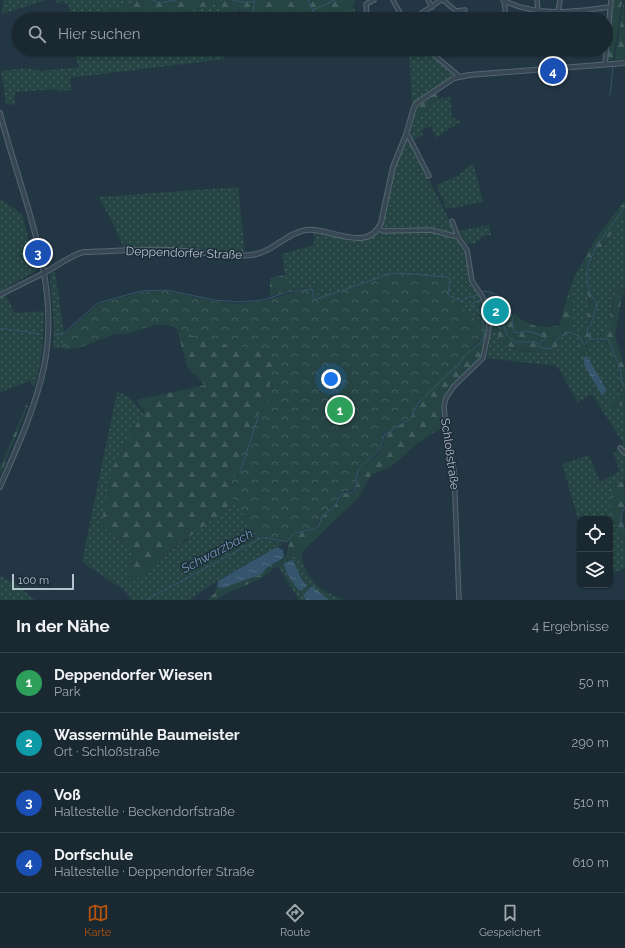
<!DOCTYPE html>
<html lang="de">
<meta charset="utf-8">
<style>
:root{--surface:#1a2832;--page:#23303a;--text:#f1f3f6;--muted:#9fa6ac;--line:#38444d;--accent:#b45309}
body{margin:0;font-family:Raleway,sans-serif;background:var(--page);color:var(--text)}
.controls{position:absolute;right:12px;bottom:12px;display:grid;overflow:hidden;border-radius:8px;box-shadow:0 1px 3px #0004}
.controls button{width:36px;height:36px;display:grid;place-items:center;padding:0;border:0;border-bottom:1px solid var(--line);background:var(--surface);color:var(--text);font:20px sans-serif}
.scale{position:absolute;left:12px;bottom:10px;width:62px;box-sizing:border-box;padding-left:4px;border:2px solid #b4c2cd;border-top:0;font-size:11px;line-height:14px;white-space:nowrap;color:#b4c2cd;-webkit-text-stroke:3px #1c2c38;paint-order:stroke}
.you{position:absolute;left:331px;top:379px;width:14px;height:14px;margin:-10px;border:3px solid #fff;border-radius:50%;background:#1a73e8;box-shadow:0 0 0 6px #1a73e833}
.badge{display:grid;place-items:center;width:26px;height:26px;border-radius:50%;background:var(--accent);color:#fff;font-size:13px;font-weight:700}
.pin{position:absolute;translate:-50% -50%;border:2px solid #fff;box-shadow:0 1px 4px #0006}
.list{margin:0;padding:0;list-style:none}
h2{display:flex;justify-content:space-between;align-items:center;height:52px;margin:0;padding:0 16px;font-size:17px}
h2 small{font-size:13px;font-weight:400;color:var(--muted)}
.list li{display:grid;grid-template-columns:26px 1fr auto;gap:12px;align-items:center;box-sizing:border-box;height:60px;padding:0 16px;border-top:1px solid var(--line)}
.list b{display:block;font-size:15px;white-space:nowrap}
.list p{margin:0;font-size:13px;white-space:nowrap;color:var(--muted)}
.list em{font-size:13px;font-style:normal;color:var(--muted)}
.icon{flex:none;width:22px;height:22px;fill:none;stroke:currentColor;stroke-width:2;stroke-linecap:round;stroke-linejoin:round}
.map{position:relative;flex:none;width:625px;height:600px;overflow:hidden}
.search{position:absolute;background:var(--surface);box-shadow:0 1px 3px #0004;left:12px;right:12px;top:12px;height:44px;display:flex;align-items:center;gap:10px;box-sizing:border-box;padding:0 14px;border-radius:22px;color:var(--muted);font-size:15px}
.sheet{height:292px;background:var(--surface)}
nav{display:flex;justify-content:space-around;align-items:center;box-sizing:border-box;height:56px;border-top:1px solid var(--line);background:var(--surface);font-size:11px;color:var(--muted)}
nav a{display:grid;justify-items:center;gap:2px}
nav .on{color:var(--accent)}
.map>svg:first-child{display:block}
.grass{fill:url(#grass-dots);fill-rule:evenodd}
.forest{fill:url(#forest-firs)}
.park{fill:url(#park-crowns)}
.water{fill:url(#water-ripples)}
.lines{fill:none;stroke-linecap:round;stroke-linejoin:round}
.stream{stroke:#35556c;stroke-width:1}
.minor-casing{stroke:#556570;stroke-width:5.5}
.tertiary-casing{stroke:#556570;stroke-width:6}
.minor{stroke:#374753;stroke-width:3.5}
.tertiary{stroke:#374753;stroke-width:4}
.labels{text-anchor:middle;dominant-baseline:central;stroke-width:3;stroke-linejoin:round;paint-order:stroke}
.street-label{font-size:12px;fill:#b4c2cd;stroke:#1c2c38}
.water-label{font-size:13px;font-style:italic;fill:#7197b3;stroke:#1c2c38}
</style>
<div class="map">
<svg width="625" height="600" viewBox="0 0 625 600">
<defs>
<pattern id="grass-dots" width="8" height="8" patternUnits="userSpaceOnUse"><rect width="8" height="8" fill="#254443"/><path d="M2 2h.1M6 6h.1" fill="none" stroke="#425d5d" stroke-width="1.8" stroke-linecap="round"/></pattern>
<pattern id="forest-firs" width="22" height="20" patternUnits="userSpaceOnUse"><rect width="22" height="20" fill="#254443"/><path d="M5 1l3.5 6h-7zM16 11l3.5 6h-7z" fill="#425d5d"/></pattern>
<pattern id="park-crowns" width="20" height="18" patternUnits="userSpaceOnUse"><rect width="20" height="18" fill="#254443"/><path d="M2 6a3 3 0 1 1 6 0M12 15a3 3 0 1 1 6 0" fill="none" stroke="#425d5d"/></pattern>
<pattern id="water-ripples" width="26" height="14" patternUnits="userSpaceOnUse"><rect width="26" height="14" fill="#35556c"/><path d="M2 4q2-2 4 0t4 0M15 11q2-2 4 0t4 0" fill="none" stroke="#506c80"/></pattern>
</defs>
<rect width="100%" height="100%" fill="#233643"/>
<path class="grass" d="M3,0H47L2,14Z
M55,0H142L143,1L70,19L71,16L68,5L62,1L56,3Z
M214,4L219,6L220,19H157Z
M353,5L358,19H334Z
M73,49H223L225,59L70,78L71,90L59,91L58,89L16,92L14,96L15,105L6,104L1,71L26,68L41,71L79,67Z
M409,49L421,54L425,51L453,72V76L412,104Z
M450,97L452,117L461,121L436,138L431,126L421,131L423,135L412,140L411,135L412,124L439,99Z
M406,139H408L455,231V234L431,228L386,229L383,225L394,170Z
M473,163L483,202L447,209L436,185L458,176Z
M238,187L245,253L175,247H123L115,227L98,197Z
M0,199L22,214L37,270L0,292Z
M625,216V290L621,287C612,292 610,320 610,330L606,334L593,337L588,334L598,304L589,288L588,283L586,293C593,305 590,322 582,332H579L573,327L571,304L574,290L572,287L570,288L576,273L593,246L589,254L588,271C593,254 603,247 612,233C616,227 618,219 625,216Z
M489,225L491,235L483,236L474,244L467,243L458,231Z
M414,231L443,234L452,236L459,241L465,250L471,286L478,292L482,302L479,308L487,315V320L484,323L487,328L486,337L483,335L452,370L417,403L411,417L383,434L380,449L357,471L355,489L340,493L333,507L320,518L316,527L310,530L294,532L286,542L269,538L283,544L217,581L189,600H132L124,590L82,562L117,391L129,397L144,414L130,434L112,535L128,543L132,556L129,569L147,572L157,560L189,538L243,473L190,335L169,325H154L126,334H114L79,348H53L54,325L50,282L51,273L55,271L64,334L99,304L142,292L166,291L213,301L239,304L263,301L315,287L287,291L282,254L314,245V233L331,235L351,241H362L381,233Z
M5,294L15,313L44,311C44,336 42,361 35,385L31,386V381L0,392V298Z
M490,332L497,333C504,356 537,351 556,353L560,338L570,332L579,337L588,351L590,343C596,338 602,341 608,344C609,354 617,360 619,370C621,377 621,381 624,388L623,391L610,402L613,408L625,403V451L622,449L623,443L592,394L578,402L557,366L487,358Z
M620,451L625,454V479L613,486L616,525L625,547V568L610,574V519H580V525L562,464L589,455L600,482L620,471L613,452Z
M301,553C304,579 320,591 344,600H329L312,587L303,595L306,600H299L278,566ZM297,571L307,586L300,591L288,576Z
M0,576L16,584L35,600H0Z"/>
<path class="forest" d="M142,0H356L353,5L334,19H269L254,13L253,15L239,10L231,19H220L219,6L214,4L157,19H74Z
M613,0H622V2L613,60H609L607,58Z
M624,0L625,59L615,60Z
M436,93L439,99L412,124L416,108Z
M625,200V216C618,219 616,227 612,233C603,247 592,254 588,271L585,270C582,248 614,217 625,200Z
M285,275L287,291L270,297V278Z
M588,283L589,288L598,304L588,333L593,337L606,334L609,330C611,320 612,292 621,287L625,290L621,302L615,336L625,368V403L613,408L610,407V402L623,391L624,388C621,381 621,377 619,370C616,359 610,358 608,343C602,341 596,338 590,343L587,354L582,356L578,343L580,339L575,334L570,332L560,338L556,353C537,351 504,355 497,333L490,332L492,322L506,320L514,313C527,326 541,329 559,326L570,288L572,287L574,290L571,304L573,327L579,332H582L587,323C585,315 592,309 590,301C589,297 586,293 585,289Z
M177,329C212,346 237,345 275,347L271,352C278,397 250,457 233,498L226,510L157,560L147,572L130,584L129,569L132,556L128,543L112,535L101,526L111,471L130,434L145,412L136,400L205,385L187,367Z
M483,335L486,337L481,357L449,388L444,396L441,404V428L417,444L392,466L371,475L358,498L301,553L282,563L258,580L231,591L216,600H207L215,593L217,587L223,588L262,574C267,564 281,565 286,555C288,550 289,542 290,536L292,534L310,531L317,528L321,518L334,507L341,494L353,493L356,490L359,470L381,450L385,434L412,417L418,404L437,383L459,363L465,354L480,342Z
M26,405L28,406L0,476V468Z
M624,480L625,504L621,514L625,529V547L610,510L613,486Z"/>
<path class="park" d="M390,274L446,277L450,279L448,294L478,322L481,327L482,338L417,403L411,417L383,434L380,449L357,471L355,489L340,493L333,507L320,518L316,527L310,530L294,532L286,542L275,541L252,530L229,491L244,445L258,413L265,416L273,363L271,352L275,347L266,350L215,343L204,341L169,325H154L126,334H114L79,348L62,349L64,335L99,304L142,292L166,291L213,301L239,304L263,301L315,287L321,281L316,300Z"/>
<path class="water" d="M587,356L605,387L607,390L602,395L585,367L583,358Z
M277,547L283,550L284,556C279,564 267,564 262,574L223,588L217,587L218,581Z
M293,560L301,578L307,586L300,591C292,583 286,574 284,563Z
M311,587H313L329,600H306L303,595Z"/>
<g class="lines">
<path class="stream" d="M152,0L159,3L176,0
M221,0H222
M233,0L241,2H254
M255,0L253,13L274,19
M308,0L317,19
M313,10L335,0
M610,95L613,67
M482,292C494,288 508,304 512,317C513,322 512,327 514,332L518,333L527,331L544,336L545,339L539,344
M486,299L491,293
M483,316L471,306L474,302L483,300
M494,316L501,317L507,335L515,342H536L540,347C558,353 552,341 561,336C564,334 567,333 570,332L579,336L584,345L590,339L587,330L591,325L597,304C569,268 606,236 625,206
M496,316L499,328H505
M0,328L40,334
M56,335L65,332L98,303L141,291L167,290L214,300L239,302L263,300L288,292L312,289L314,300L389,274L401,273L446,277L450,279L448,295L462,301C470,294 474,298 479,294
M590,339H608L621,370V381L625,386
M240,473L259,414
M625,507C620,515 619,524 625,531
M146,600L263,537L287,542L294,533L315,529L319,525L322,516L334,507L341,494L353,492L355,490L358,470L380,449L384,435L411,418L418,403L460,363L465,355L480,343L484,336L483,316L488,317"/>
<defs>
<path id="minor" d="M393,0L403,19
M428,0L432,7
M443,0L456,11L465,10
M503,0C535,17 575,12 610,7
M504,0L506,19
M537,0L538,10
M558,12L560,0
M367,16L366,4L374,0
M413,19L441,0
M427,49L459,76
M605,64L611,0
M406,135L409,137L429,176
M452,221L458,237
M379,229L383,231L431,230L458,237L467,250L472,281L482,296L490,314L488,333L483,358L454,386L446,398L444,406L446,431L454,470L459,600
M0,295L44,273
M620,448L625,453"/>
<path id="tertiary" d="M0,113C21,196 62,280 44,367C35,409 17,448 0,487
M44,273C56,267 72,254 84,252C113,251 143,249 172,250C198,251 225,258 251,255C272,253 286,233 306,230C329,227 368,254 381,223L393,167L406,135L414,107L417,103L454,78L469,75L625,63"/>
</defs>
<use href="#minor" class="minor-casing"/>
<use href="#tertiary" class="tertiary-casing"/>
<use href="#minor" class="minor"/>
<use href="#tertiary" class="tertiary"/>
</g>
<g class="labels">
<g class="street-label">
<text transform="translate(184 253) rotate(2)">Deppendorfer Straße</text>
<text transform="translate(450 454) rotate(82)">Schloßstraße</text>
</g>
<g class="water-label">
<text transform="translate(217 551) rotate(-28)">Schwarzbach</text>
</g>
</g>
</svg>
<div class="controls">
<button><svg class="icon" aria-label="locate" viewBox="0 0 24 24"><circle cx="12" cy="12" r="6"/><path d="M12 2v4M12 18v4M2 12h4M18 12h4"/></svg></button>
<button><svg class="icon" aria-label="layers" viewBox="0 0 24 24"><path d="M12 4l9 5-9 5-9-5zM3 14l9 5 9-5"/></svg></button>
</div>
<div class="scale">100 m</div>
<div class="you"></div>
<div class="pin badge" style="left:340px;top:410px;background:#2e9e5b">1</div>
<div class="pin badge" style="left:496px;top:311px;background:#0f9aa8">2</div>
<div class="pin badge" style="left:38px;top:253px;background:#1a4fb4">3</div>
<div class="pin badge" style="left:553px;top:71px;background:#1a4fb4">4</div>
<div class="search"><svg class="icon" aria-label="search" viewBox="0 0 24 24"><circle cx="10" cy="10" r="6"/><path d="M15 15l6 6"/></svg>Hier suchen</div>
</div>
<section class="sheet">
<h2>In der Nähe<small>4 Ergebnisse</small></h2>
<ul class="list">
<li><span class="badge" style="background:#2e9e5b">1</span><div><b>Deppendorfer Wiesen</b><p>Park</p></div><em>50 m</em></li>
<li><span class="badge" style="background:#0f9aa8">2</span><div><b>Wassermühle Baumeister</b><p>Ort · Schloßstraße</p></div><em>290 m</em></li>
<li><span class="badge" style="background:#1a4fb4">3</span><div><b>Voß</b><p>Haltestelle · Beckendorfstraße</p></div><em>510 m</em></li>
<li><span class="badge" style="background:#1a4fb4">4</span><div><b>Dorfschule</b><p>Haltestelle · Deppendorfer Straße</p></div><em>610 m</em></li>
</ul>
</section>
<nav>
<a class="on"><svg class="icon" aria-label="map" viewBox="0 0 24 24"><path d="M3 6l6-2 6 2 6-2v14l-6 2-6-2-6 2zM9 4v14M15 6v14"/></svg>Karte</a>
<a><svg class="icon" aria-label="directions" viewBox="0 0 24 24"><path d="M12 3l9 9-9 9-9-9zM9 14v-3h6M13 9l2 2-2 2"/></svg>Route</a>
<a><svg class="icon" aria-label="saved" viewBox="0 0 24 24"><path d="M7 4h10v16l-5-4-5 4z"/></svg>Gespeichert</a>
</nav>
